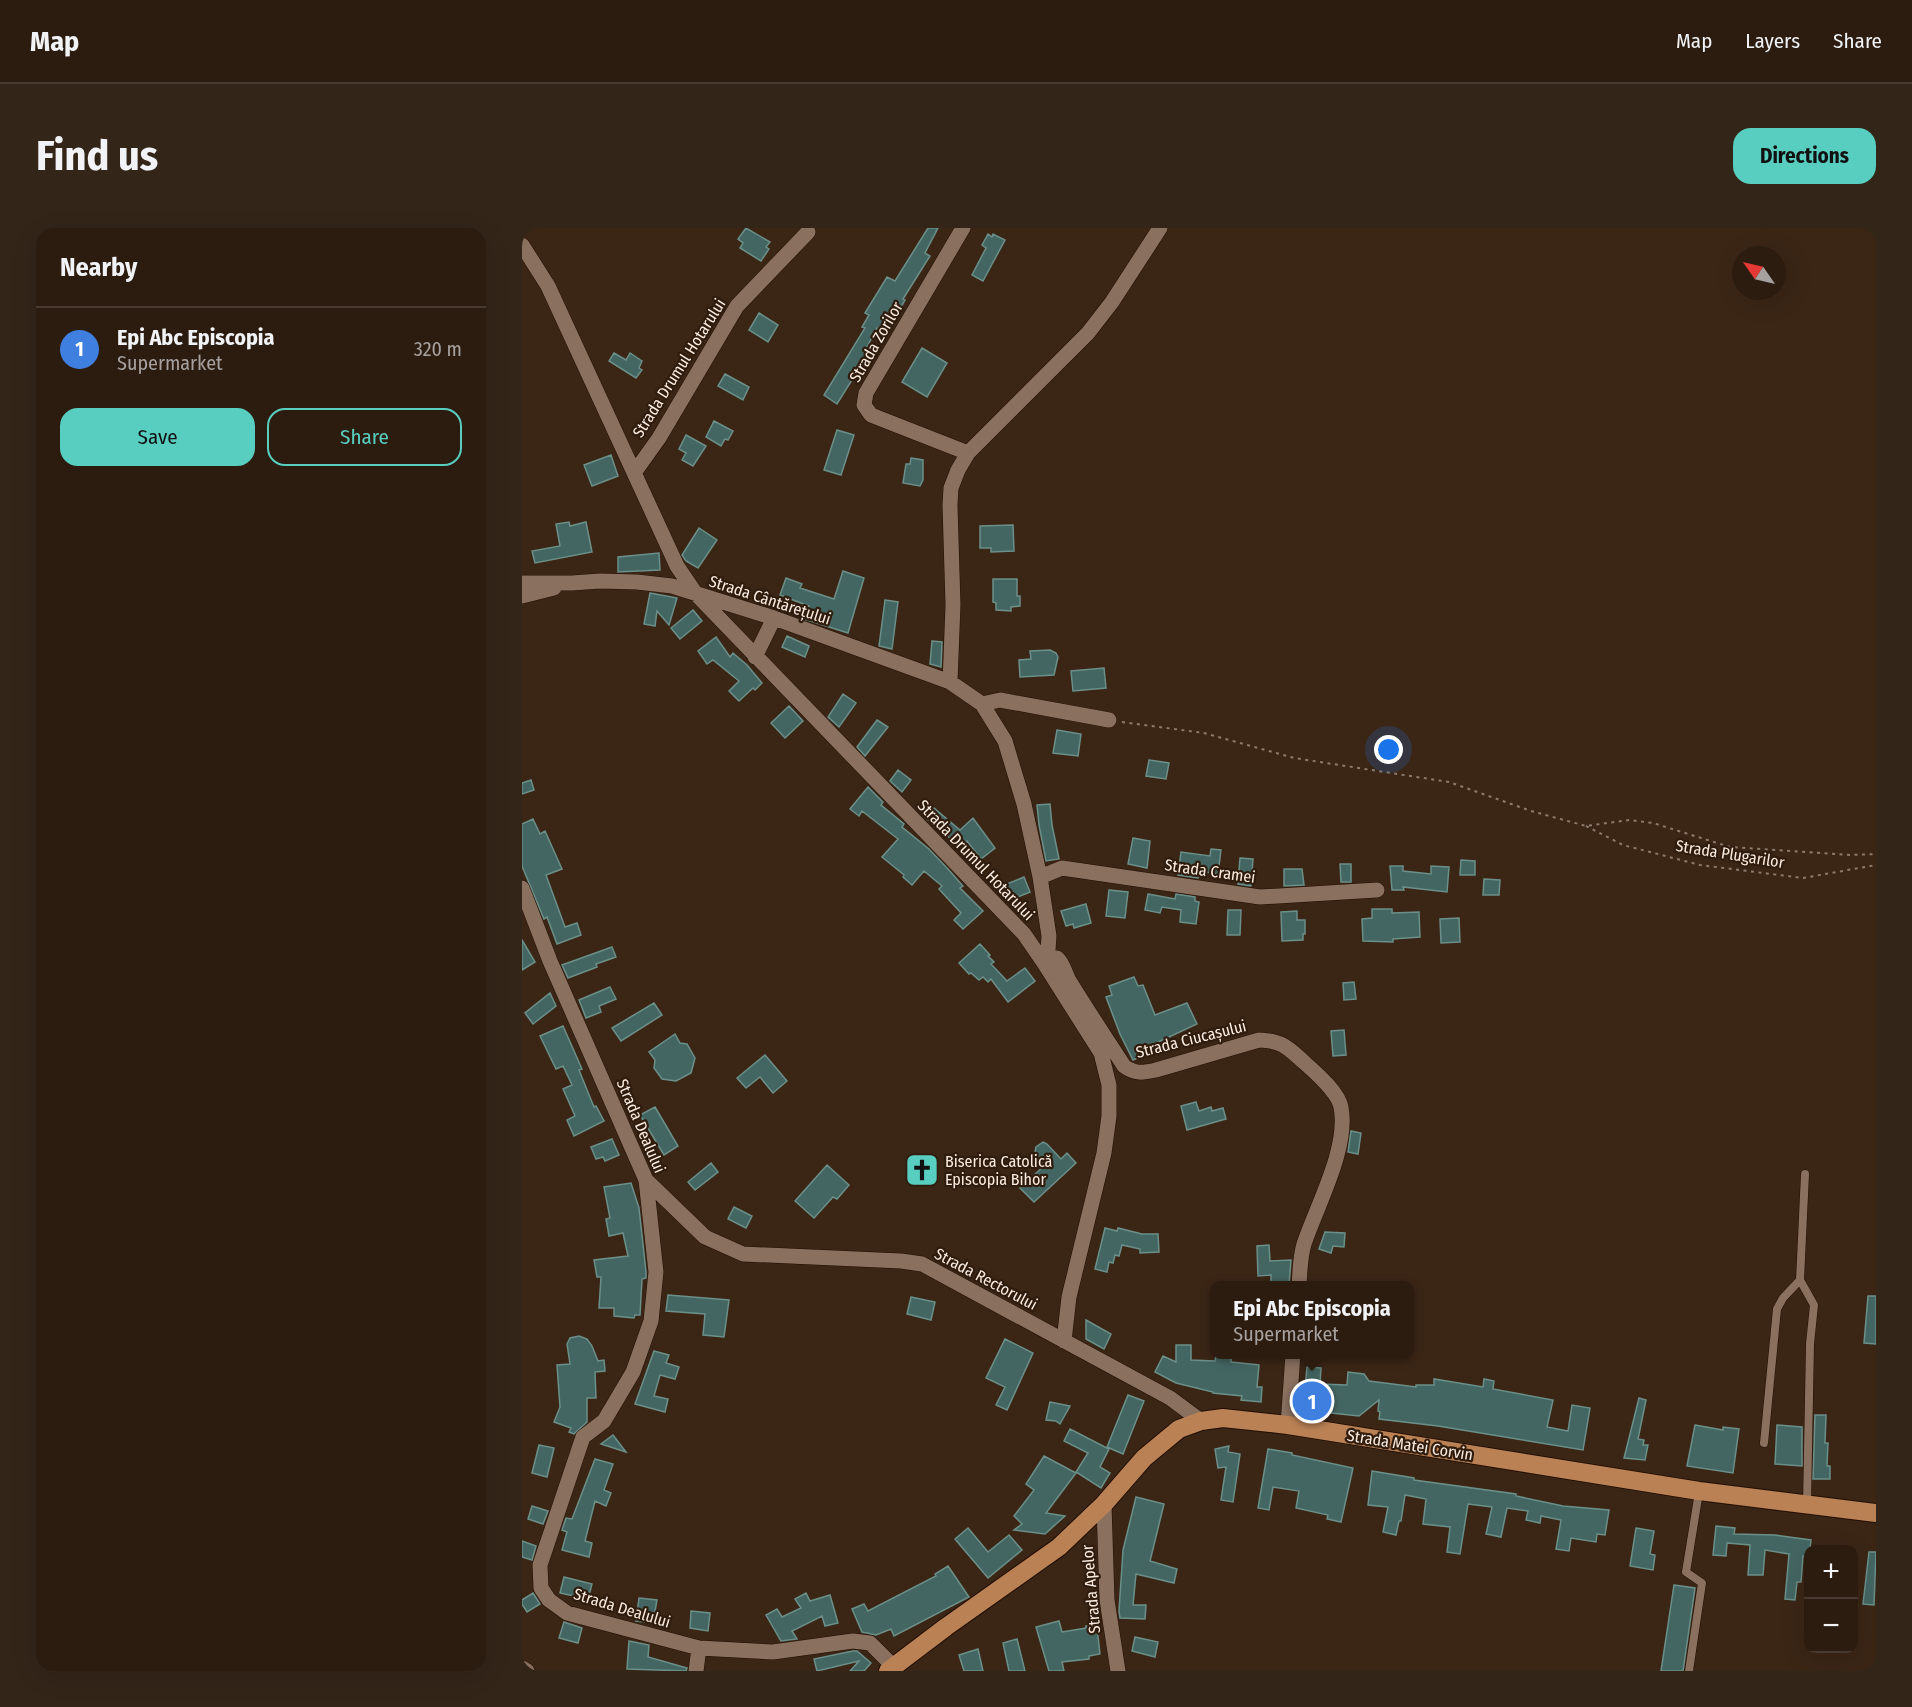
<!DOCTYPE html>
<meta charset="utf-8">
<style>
:root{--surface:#2c1c10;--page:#342519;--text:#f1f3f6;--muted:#a6a19f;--line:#483a30;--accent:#58cec1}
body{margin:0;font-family:"Fira Sans Condensed",sans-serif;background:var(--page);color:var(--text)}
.controls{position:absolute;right:18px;bottom:18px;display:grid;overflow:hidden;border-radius:12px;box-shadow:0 6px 24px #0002}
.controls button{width:54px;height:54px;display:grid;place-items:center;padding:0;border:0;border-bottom:2px solid var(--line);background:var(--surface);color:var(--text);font:30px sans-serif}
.compass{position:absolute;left:1210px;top:18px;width:54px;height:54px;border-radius:50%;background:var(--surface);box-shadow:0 6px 24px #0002;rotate:304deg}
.you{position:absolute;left:867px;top:522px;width:21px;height:21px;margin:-15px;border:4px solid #fff;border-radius:50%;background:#1a73e8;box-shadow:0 0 0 9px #1a73e833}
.badge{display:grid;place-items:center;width:39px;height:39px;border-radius:50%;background:var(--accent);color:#fff;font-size:20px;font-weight:700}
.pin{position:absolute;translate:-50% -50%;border:3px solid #fff;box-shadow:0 2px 6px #0006}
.popup{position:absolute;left:688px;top:1053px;width:204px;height:78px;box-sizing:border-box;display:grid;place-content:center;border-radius:12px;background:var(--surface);filter:drop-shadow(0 2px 4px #0005);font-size:20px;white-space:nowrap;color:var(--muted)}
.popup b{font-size:22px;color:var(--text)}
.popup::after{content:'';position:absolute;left:50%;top:100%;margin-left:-12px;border:12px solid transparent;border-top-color:var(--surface)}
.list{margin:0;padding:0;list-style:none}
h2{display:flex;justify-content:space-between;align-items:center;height:78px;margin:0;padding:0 24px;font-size:26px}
h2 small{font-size:20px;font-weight:400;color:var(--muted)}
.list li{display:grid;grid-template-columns:39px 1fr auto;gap:18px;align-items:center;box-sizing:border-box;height:84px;padding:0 24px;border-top:2px solid var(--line)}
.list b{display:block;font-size:22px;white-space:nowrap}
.list p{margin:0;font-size:20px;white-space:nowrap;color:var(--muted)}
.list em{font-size:20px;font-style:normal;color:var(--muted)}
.actions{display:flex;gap:12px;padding:18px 24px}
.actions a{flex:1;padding:14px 0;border:2px solid var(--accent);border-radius:18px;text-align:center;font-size:21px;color:var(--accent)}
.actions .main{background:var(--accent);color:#111}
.map{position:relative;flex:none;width:1354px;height:1443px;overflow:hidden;border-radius:18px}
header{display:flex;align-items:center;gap:36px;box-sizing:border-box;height:84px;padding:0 30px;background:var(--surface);border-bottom:2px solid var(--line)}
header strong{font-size:28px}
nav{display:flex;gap:33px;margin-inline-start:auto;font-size:21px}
.intro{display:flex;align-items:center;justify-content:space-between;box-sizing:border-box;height:144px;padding:0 36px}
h1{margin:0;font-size:42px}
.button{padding:15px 27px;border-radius:18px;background:var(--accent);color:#111;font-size:21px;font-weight:700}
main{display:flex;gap:36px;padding:0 36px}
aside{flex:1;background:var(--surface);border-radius:18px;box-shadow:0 6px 24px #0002}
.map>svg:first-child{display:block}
.building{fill:#446662;stroke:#6b8f89;stroke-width:1.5}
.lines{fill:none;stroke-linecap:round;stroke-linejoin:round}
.lane-casing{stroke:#210e02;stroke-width:9}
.street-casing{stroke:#210e02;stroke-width:16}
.primary-casing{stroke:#210e02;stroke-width:20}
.path{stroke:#8c7a6d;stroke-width:2;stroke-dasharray:3 4.5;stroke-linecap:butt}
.lane{stroke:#89705f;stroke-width:8}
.street{stroke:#89705f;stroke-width:15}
.primary{stroke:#ba8155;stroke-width:18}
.labels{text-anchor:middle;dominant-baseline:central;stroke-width:4.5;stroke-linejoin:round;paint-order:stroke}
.street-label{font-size:16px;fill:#faece2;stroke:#301c0d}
.poi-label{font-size:16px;fill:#faece2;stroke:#301c0d;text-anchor:start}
</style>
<header>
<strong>Map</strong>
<nav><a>Map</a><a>Layers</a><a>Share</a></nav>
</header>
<div class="intro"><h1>Find us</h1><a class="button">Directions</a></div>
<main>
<aside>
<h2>Nearby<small></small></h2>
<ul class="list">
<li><span class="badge" style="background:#3f7fe0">1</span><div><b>Epi Abc Episcopia</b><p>Supermarket</p></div><em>320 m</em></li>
</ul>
<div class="actions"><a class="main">Save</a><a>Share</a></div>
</aside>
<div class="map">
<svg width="1354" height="1443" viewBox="0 0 1354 1443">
<rect width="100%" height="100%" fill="#3b2616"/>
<path class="building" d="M224,0L248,14L244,19L247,21L239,33L218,20L221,15L216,11Z
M406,0H416L403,25L408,28L381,71L383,72L366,102L361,103L355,100L344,121L348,123L315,176L302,167L343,100L340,99L347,87L343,85L365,49L373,53Z
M466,6L470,9L471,6L483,12L461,53L450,47L464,20L460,17Z
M237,85L256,97L246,114L227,102Z
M400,120L425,135L405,169L380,154Z
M92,125L104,132L108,125L120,133L117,140L120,142L114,150L87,133Z
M203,146L227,159L221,172L196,158Z
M192,193L211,203L206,212L203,211L199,218L184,209Z
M315,202L332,207L319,247L302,242Z
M164,207L184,218L171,238L160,232L164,225L157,221Z
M89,227L96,248L70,258L62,237Z
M389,230L401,232V252L398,258L381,255L384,236H388Z
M47,294L48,298L64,294L70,324L13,335L10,323L38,318L34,296Z
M491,297L492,323L469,324V320H458V298Z
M177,300L195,312L176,340L164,333L160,327Z
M137,325L138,342L96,344V329Z
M321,343L342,350L326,405L282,391L287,378L258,367L264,350L280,356L278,360L312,371Z
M471,351H495V368H498V378L489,379V383L474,382V375L471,374Z
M128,365L155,370L147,397L135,383L133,398L122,396Z
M363,372L376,374L370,421L357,418Z
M171,382L180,393L158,411L149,400Z
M265,408L287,418L283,429L260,419Z
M194,409L208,429L211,425L225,437L240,455L233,462L231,460L217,473L207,463L217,453L191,432L185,436L176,423Z
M410,413L420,414L419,439L408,436Z
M528,422L534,425L536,429L532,447L498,449L497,432L509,431L508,423Z
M582,440L584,460L551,463L549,443Z
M321,466L334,475L317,499L306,489Z
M267,478L281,493L263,510L249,495Z
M355,492L366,499L343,528L335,519Z
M535,502L559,506L556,528L531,525Z
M627,532L647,535L644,551L624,548Z
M376,542L389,552L380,564L368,553Z
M9,552L12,562L0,566V555Z
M346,559L361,574L359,577L382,596L380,599L407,621L426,641L441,658L438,660L461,683L441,701L432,692L439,685L417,661L420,658L402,643L390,657L381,649L382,647L360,629L376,611L340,583L337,588L328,581Z
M528,576L530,597L537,631L524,633L517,597L515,577Z
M412,580L438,602L451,590L473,620L459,631L445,613L437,620L418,600L417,602L404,590Z
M11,591L18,606L23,603L40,641L24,647L43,699L55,695L59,707L35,716L25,689L22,691L0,638V596Z
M611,610L628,613L625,640L606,636Z
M689,621L699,622L696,646L677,643L676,650L656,647L659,624L688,628Z
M718,630L731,631L729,658L716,656Z
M939,632L953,633V647H938Z
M818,636H829V654H819Z
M868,638H881V643L909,646V638L927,639L925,664L881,659L882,662H870Z
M762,641H780L782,657L762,658Z
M502,649L508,664L486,673L480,658Z
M962,651L978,652L977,667H961Z
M587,662L606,664L603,690L584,688Z
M626,666L653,671L654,666L673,669V673L677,674L674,696L658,694L659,682L640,679L638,685L623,682Z
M564,676L569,695L552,700L551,696L544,698L539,683Z
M850,681H870V685L897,684L898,709L871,711V714L841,713L840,691L850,690Z
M706,682H719L718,707H705Z
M775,683V692H783V706H781V712L760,713L759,684Z
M937,690L938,714L919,715L918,691Z
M0,712L13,734L0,742Z
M458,716L468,727L466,728L472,734L469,736L485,753L503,740L513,753L486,774L469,751L466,754L461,749L457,752L449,745L447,746L437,735Z
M90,719L94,729L74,736L75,739L46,750L40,737Z
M612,749L616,758L621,757L633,787L665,775L675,796L630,817L632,823L611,832L598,806L584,769L590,767L587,758Z
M832,754L834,771L822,772L821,755Z
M88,759L94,771L77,778L79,784L64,790L57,772Z
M28,765L34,778L11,796L3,785Z
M132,775L140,787L99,813L90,800Z
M41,798L60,841L57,842L72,879L74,878L82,893L52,908L45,892L53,888L41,861L50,857L41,838L34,841L18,808Z
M822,802L824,827L811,828L809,803Z
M153,806L158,815L165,816L173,830L169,845L154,853L140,851L132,840L133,832L127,824Z
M243,827L265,853L251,865L238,849L224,860L215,850Z
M674,874L677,883L689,879L690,883L701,880L704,891L665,902L659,878Z
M133,879L156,918L142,927L118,887Z
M829,903L839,905L836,926L826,924Z
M90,911L97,927L83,933L81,929L74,931L69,919Z
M521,914L525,916L539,931L545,925L554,935L512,974L498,960L523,937L513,924L514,919Z
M189,935L196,944L173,962L166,954Z
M305,937L327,957L315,971L311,969L292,990L273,973Z
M109,955L117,980L124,1044V1050L120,1051L118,1087H113L112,1090L92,1088V1080H77L79,1049H75L72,1032L106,1028L101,1005L87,1008L84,991L88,990L82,959Z
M212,979L230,988L224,1000L206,991Z
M583,1000L595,1003L596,1000L620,1006H636L637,1024L618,1025V1021L600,1017L597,1028L593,1027L591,1035L587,1034L585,1044L573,1041Z
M803,1004L823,1005L822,1019L811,1018L809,1025L797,1021Z
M747,1017L748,1033L769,1032L767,1057H749V1047L736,1048L735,1018Z
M146,1067L207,1072L202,1109L181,1107L183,1086L144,1083Z
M1346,1068H1354V1116L1342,1115Z
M389,1069L413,1074L409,1092L385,1086Z
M564,1092L589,1106L582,1121L564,1111Z
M57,1108L65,1111L70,1118L76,1133L82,1132L83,1143L73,1144L74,1170H65V1194L52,1206L47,1204L49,1200L32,1194L38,1179L35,1137L48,1136L45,1116L48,1110Z
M483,1111L511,1125L485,1182L474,1177L483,1159L464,1150Z
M654,1117H669V1132L693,1133L694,1127L709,1128V1134L737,1137L735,1159H740L739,1174L719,1172L720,1168L691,1165V1164L654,1155L633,1144L641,1128L654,1134Z
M132,1123L147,1127L144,1135L157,1139L153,1151L138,1147L132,1168L146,1171L143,1184L113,1176Z
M785,1139L799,1140L798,1156L825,1157L826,1144L842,1146L847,1153L894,1159V1157H912V1151L961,1159L962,1151L972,1153L971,1161L1031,1172L1025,1199L1046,1203L1050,1177L1068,1180L1061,1222L916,1198L857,1191L858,1184L856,1183L857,1172L837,1188L781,1182Z
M606,1167L622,1173L601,1226L585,1219Z
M1117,1170L1124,1172L1116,1211L1122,1212L1121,1217H1126L1123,1232L1102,1230Z
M528,1174L548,1178L538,1196L534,1193L524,1192Z
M1293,1187H1304L1303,1215H1306L1305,1238H1308V1251H1291Z
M1173,1197L1201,1202V1199L1217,1201L1211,1245L1165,1238Z
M1255,1197L1280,1199V1238L1253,1236Z
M548,1201L587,1221L578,1239L588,1245L579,1260L554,1244L566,1225L542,1213Z
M91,1207L104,1224L79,1216Z
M17,1217L32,1220L25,1249L10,1245Z
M707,1218L706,1224L718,1226L711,1274L699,1272L704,1239L696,1240L693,1221Z
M746,1221L770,1225V1227L831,1240L819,1294L805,1291L806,1287L774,1280L777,1263L751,1259L747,1282L736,1280Z
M522,1228L554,1245L524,1285L543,1288L523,1306L492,1302L500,1296L492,1288L512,1262L504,1256Z
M73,1231L91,1236L82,1262L89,1265L84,1278L73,1273L63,1313L70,1315L67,1329L40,1322L45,1304L40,1302L44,1290L50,1291Z
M850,1243L892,1250V1252L994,1266V1268L1041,1278L1087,1282L1083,1307L1075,1306L1074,1314L1049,1310L1047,1323L1034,1321L1039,1292L1019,1288L1018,1295L1004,1292L1006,1283L985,1280L979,1309L964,1306L970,1279L946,1276L938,1326L925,1324L928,1299L901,1296L904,1271L883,1267L879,1293H877L874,1307L861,1304L866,1279L846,1277Z
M614,1269L642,1276L628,1333L655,1341L652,1355L614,1346L611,1377H624L623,1391L598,1390L597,1383L601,1322Z
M10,1278L26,1283L21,1296L6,1291Z
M1194,1298L1213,1300L1212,1306L1253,1307L1289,1312L1287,1328H1281L1279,1354H1275L1273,1372L1263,1371L1267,1326L1243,1322L1241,1347H1226L1228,1317L1205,1315L1204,1328L1191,1327Z
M446,1300L466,1324L487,1307L500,1322L466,1350L433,1311Z
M1114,1300L1132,1303L1128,1326L1133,1327L1131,1342L1108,1338Z
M0,1313L14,1318L10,1332L0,1329Z
M1347,1324H1354L1352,1377L1341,1376Z
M426,1338L447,1369L372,1408L369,1401L354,1407L340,1404L330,1381L342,1376L346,1383L414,1348L413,1346Z
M42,1349L70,1356L66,1371L38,1365Z
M1152,1357L1173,1360L1161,1443H1139Z
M11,1365L18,1376L5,1384L0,1376V1372Z
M284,1365L288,1373L308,1367L316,1395L303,1398L300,1388L270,1403L275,1411L259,1413L244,1387L255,1381L260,1389L279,1380L273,1371Z
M117,1370L135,1372L131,1395L114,1393Z
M169,1383L188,1385L186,1403L168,1400Z
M537,1393L540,1404L564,1400V1398L575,1400L578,1426L567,1428V1431L540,1434L542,1443H527L514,1399Z
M42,1394L60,1400L56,1415L37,1410Z
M613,1409L636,1414L633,1429L610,1423Z
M495,1411L503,1443H487L481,1415Z
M107,1413L127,1417L126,1429L165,1440L164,1443L105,1441Z
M456,1421L461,1443H442L437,1427Z
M331,1423H335L349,1435L342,1443H328L337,1433L295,1443L292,1431Z"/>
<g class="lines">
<defs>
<path id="lane" d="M1283,946L1278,1052L1292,1077L1288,1116L1285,1276
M1242,1215L1255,1081L1261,1070L1278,1052
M1167,1443L1180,1355L1164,1344L1177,1264"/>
<path id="street" d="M441,0L344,165L342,177L349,187L446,225
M0,17L26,58L155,338L174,366L502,706L522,735L579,825L587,857V888L582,925L547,1069L542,1113
M112,245L137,210L215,78L286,4
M0,355H50L78,353L115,354L150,358L252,390L428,454L460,476L483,513L502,576L518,649L527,708L526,722L522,735
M0,368L32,360
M233,429L252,390
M428,454L431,377L428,277L429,260L436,242L446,225L566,105L590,74L638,0
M460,476L478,472L587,492
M518,649L540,640L738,669L855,662
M0,660L28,733L124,952L134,1044L129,1093L111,1144L82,1193L61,1209L18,1337L19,1360L27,1372L45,1385L177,1420L251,1424L331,1413L348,1415L372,1439
M522,735L529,730H535C542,736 543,746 548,754C565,782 584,810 602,838C613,846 620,845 634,842L737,812C762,813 766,820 784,836C795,846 816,864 819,879C827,920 795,977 782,1016C778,1029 778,1044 777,1058
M124,952L183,1009L221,1026L379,1033L400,1036L648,1170L679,1193
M766,1197L771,1126
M582,1276L585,1372L596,1443
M0,1440L5,1443
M174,1443L177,1420"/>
<path id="primary" d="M366,1443L424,1399L537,1319L582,1276L622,1230L657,1201L679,1193L701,1190L766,1197L1177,1263L1354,1285"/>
</defs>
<use href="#lane" class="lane-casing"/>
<use href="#street" class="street-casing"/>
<use href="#primary" class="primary-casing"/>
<path class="path" d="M600,494L682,505L772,530L927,554L1009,583L1064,598L1107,592L1131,595L1208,619L1329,627L1354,626
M1064,598L1101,617L1178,637L1281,650L1354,637"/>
<use href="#lane" class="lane"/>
<use href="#street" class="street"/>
<use href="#primary" class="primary"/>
</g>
<defs>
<symbol id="church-square" viewBox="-11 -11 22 22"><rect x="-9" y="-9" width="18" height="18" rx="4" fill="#58cec1" stroke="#301c0d"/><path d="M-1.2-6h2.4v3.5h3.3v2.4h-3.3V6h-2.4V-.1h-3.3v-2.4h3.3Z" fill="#111"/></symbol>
</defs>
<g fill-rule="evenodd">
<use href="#church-square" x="381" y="923" width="38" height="38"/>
</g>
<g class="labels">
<g class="street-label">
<text transform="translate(354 114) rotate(-60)">Strada Zorilor</text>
<text transform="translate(157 140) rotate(-58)">Strada Drumul Hotarului</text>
<text transform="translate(248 372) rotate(18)">Strada Cântărețului</text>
<text transform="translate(1208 626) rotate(9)">Strada Plugarilor</text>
<text transform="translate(454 632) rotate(46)">Strada Drumul Hotarului</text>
<text transform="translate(688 643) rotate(8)">Strada Cramei</text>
<text transform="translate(669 811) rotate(-14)">Strada Ciucașului</text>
<text transform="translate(119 898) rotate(67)">Strada Dealului</text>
<text transform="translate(464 1051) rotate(28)">Strada Rectorului</text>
<text transform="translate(888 1217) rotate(9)">Strada Matei Corvin</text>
<text transform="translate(569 1361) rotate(-95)">Strada Apelor</text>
<text transform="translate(100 1380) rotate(17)">Strada Dealului</text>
</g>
<g class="poi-label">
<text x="423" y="933">Biserica Catolică<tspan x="423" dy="18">Episcopia Bihor</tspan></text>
</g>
</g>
</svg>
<div class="controls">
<button>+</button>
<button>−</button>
</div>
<svg class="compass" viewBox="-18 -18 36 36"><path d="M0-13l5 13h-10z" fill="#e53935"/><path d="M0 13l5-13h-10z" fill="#a6a19f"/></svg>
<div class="you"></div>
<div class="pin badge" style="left:790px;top:1173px;background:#3f7fe0">1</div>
<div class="popup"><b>Epi Abc Episcopia</b>Supermarket</div>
</div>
</main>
